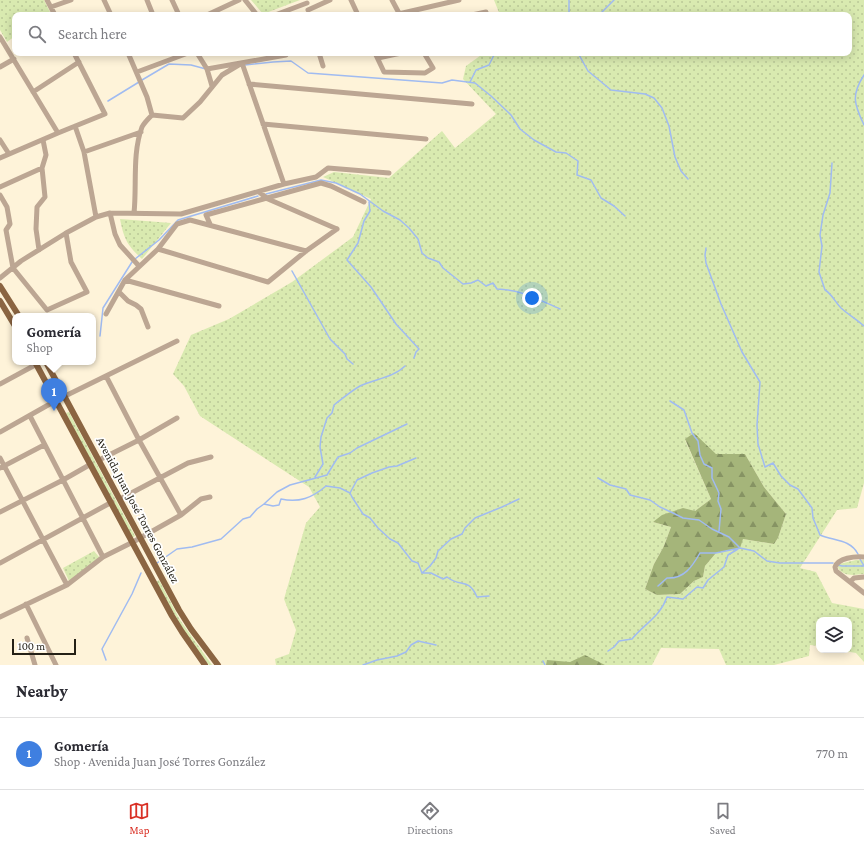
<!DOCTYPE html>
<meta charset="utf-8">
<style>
:root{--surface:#fff;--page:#f2f2f3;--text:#2b2b33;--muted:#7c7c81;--line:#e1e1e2;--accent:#d93025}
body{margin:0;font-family:"Crimson Pro",serif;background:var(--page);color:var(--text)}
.controls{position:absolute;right:12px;bottom:12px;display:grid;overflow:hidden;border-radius:8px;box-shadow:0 2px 10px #0003}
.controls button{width:36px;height:36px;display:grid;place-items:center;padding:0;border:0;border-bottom:1px solid var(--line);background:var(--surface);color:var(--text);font:20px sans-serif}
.scale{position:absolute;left:12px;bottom:10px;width:64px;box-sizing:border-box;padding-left:4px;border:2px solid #242016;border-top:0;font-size:11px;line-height:14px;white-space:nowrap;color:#242016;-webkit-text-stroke:3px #fff;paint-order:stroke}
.you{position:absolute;left:532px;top:298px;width:14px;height:14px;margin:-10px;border:3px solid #fff;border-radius:50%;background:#1a73e8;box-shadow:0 0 0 6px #1a73e833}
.badge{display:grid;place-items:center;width:26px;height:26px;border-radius:50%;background:var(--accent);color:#fff;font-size:13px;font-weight:700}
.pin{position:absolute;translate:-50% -33px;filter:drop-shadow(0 1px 2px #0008)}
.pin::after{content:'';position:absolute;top:21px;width:14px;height:12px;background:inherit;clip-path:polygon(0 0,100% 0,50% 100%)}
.popup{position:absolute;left:12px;top:313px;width:84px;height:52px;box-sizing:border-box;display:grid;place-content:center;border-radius:8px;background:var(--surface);filter:drop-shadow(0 1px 3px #0005);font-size:13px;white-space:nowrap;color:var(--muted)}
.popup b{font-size:15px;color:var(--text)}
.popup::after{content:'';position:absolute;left:50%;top:100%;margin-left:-8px;border:8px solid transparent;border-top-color:var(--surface)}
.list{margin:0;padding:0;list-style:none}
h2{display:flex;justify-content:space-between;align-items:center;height:52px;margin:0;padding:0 16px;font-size:17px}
h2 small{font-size:13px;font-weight:400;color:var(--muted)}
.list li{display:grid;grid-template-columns:26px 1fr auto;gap:12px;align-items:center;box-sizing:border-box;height:72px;padding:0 16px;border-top:1px solid var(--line)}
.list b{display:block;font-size:15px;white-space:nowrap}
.list p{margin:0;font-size:13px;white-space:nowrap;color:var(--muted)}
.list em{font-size:13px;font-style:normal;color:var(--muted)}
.icon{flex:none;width:22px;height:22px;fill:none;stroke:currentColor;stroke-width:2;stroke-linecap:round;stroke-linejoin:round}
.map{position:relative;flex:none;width:864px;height:665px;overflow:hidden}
.search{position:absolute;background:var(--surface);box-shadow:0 2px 10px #0003;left:12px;right:12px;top:12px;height:44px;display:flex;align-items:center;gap:10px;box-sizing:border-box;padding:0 14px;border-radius:8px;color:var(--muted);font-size:15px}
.sheet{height:124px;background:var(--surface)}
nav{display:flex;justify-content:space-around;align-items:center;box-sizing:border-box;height:56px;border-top:1px solid var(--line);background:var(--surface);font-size:11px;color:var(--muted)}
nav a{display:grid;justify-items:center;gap:2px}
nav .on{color:var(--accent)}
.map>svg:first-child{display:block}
.green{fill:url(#green-dots);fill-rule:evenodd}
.forest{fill:url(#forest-firs)}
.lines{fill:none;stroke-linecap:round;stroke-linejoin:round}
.stream{stroke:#a0bbf1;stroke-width:1.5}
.minor{stroke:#bca693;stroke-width:5}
.major{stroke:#8b6542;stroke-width:6}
.labels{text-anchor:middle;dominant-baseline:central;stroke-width:3.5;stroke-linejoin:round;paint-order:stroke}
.street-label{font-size:12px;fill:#242016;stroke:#fff}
</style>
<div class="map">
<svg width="864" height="665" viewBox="0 0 864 665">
<defs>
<pattern id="green-dots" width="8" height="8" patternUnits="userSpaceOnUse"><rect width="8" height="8" fill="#d9eab0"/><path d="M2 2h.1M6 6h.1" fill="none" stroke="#bac897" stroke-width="1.8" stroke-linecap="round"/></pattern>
<pattern id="forest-firs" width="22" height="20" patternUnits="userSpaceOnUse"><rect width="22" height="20" fill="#a5b57a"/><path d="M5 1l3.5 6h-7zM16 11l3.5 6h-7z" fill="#869363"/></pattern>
</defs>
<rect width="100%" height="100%" fill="#fef3d9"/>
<path class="green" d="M0,0H44L50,12L46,15H15V36L7,42L0,30Z
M251,0H300L263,14Z
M494,0H864V483L857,508L837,510L800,568L816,572L832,603L864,609V662L856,653L839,650H849V620H819V646L810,645L809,656L774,665H726L719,649L661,648L652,665H276L275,659L289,654L296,630L284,599L306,523L320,507L309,487L200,416L184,386L173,374L191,335L229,319L292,282L353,237L371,199L323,177L334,172L389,178L442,131L455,148L496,114L463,79L466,66L484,53H849V15H500ZM685,440L716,454H745L764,487L786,514L778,538L774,544L743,539L723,551L716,553L705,566L703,577L694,581L680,594L657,595L645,589L654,564L664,546L671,527L653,522L695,511L711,499Z
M120,219L171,223L142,259C127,245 124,239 120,219Z
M69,412L135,536L132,538L66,413Z
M94,551L100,558L69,581L63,568Z
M856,560H864V574C854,575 844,577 838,568L839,564Z
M159,580L180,620L212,665H209L188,638L156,582Z"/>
<path class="forest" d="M694,433L716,454H745L764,487L786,514L778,538L774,544L743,539L740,548L716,553L705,566L703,577L694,581L680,594L657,595L645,589L654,564L664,546L671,527L653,522L662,515L683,508L695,511L711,499L685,439Z
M585,655L605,665H546L547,660L570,662Z"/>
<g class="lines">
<path class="stream" d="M569,15V0
M599,15L614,0
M578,53L588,71L611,90L645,94L654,98L662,108L669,126L675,157L681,171L688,179
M245,65L273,62L291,61L308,73L442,83L452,80L475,83L491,96L511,115L520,129L534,140L556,152L566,153L578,161L577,175L591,180L601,198L614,206L625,216
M864,75C851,95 854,104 864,125
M142,80L169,64L191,65L206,69
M470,82L476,70L489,65L495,53
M108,101L139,82
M832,163L830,193L823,215L820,235L822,246L819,272L825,290C832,294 835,302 841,308C849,315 857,320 864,326
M266,194L321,180L336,183L360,194L383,211L400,220L409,228L418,239L422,253L428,258L439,262L443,268L463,284L471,283L478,280L486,286L493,283L497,289C522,290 537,299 560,309
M369,202L370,211L364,221L358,243L347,260L371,287L396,324L419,349L416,352L414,358
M706,248L705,255L706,263L721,304L742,352L760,382L757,425L758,444L765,467L773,463L781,476L790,485L798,489L812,508L813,518L820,535C834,541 850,539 858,554
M135,259L159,240L178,220L258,196
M292,271L330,339L345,354L347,359L353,364
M100,336L103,308L132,262
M670,401L684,410L692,433L698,441L700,455L704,464L712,468V478L719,493L718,501L721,509L719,531
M315,477L323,464L320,447L321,437L327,418L332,413L334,405C342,399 351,391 360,386C374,379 393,378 405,366
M598,478L610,485L626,489L630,495L650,500L660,507L673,513L683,518L699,520L712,529L729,537L740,548
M350,493L357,480L372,473L389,467L397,466L416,458
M264,504L277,492L290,485L327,475L338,457L350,453L357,448L407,424
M860,559L864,566
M157,563L177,549L192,547L221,539L243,519L250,517L257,509L264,504L273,506L279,505L281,499C299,503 312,498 326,486L340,488L350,493L352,497L363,514L370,518L378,528L390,539L398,543L412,561L418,563L422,573H431L443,579L447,577C461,588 468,577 477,597L489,596
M838,565L842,566H864
M422,573L430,566L436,558L438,551L451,539L462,534L465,528L475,518L502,507L519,499
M658,586L667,578C684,579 692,567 700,553H716L740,548L754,551L767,561L780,563H833
M608,651L614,647L619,641L632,639C644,624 660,617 667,597L683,599L697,587L703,588L708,580L724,567L728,555L738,549
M106,660L102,649L132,594L141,573
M543,661L545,665
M363,665L377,660L397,656L406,652L411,645L418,641L436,645"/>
<path class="minor" d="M47,0L55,15
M104,0L111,15
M147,0L153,15
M172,0L179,15
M245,0L257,15
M351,0L358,15
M392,0L400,15
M51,7L71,0
M308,10L330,0
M207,15L239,0
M275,15L307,3
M394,15L459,0
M472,15L486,12
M0,37L58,133L105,114L74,53
M128,53L147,97L152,115C149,118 144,123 142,127C132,154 137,185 134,213
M197,53L207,69L212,86
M319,53L323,66
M375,53L384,72L425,73L433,68L424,53
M378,58L401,53
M0,67L14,59
M207,69L286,55L284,53
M137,72L188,53
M249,84L472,104
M33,92L79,62
M152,115L183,118L200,102L222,75L242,63L284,184
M263,124L426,139
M75,126L84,152L96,217
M0,140L9,154
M84,152L141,132
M0,158L58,133
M0,187L42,168
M259,192L268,199L337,229
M0,195L7,207L10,224L6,230L13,268L47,310L87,292L71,262L66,233
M110,213L115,234L120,245L139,266
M210,224L206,215L321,183L331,186L364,202
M158,249L177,224L190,220L306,251
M39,250L36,229L37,207L45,197L42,168L46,155L43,140
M0,278L21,261L66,233L96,217L110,213L181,214L284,184L316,177L328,168L389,173
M125,280L219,306
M119,292L128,301L136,305L141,309L148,327
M106,314L125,280L158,249L268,282L306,251L337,229
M106,376L139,440L181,515
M0,384L37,364
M30,416L103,557
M0,432L57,400L177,341
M0,458L67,585
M99,460L139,440L177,418
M0,468L44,445
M120,499L188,463L211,457
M0,512L63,480L91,464
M864,557C855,556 838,558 835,567L836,571L864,593
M0,563L112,502
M850,582L854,578L864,577
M26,604L56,665
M0,617L67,585L103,557L133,542L181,515L201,499L210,497
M27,638L35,665"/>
<path class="major" d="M0,286L19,316
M0,301L15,326
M35,362L172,616L182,632L205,665
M46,362L179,610L191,629L218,665"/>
</g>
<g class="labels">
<g class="street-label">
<text transform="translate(138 510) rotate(62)">Avenida Juan José Torres González</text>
</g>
</g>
</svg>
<div class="controls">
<button><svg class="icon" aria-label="layers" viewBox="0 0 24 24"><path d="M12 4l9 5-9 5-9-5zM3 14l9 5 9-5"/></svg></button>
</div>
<div class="scale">100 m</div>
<div class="you"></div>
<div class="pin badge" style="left:54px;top:411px;background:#3f7fe0">1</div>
<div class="popup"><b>Gomería</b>Shop</div>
<div class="search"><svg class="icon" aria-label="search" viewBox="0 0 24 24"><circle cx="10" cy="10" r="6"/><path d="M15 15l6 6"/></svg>Search here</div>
</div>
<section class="sheet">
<h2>Nearby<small></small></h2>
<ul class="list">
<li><span class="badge" style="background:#3f7fe0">1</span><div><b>Gomería</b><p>Shop · Avenida Juan José Torres González</p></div><em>770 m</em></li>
</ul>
</section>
<nav>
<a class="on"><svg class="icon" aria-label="map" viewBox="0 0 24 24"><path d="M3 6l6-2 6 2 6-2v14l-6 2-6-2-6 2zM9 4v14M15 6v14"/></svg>Map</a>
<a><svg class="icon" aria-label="directions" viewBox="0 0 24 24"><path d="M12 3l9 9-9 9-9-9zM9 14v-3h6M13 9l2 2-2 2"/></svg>Directions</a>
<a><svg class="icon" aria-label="saved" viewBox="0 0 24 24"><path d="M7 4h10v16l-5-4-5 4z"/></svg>Saved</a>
</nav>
